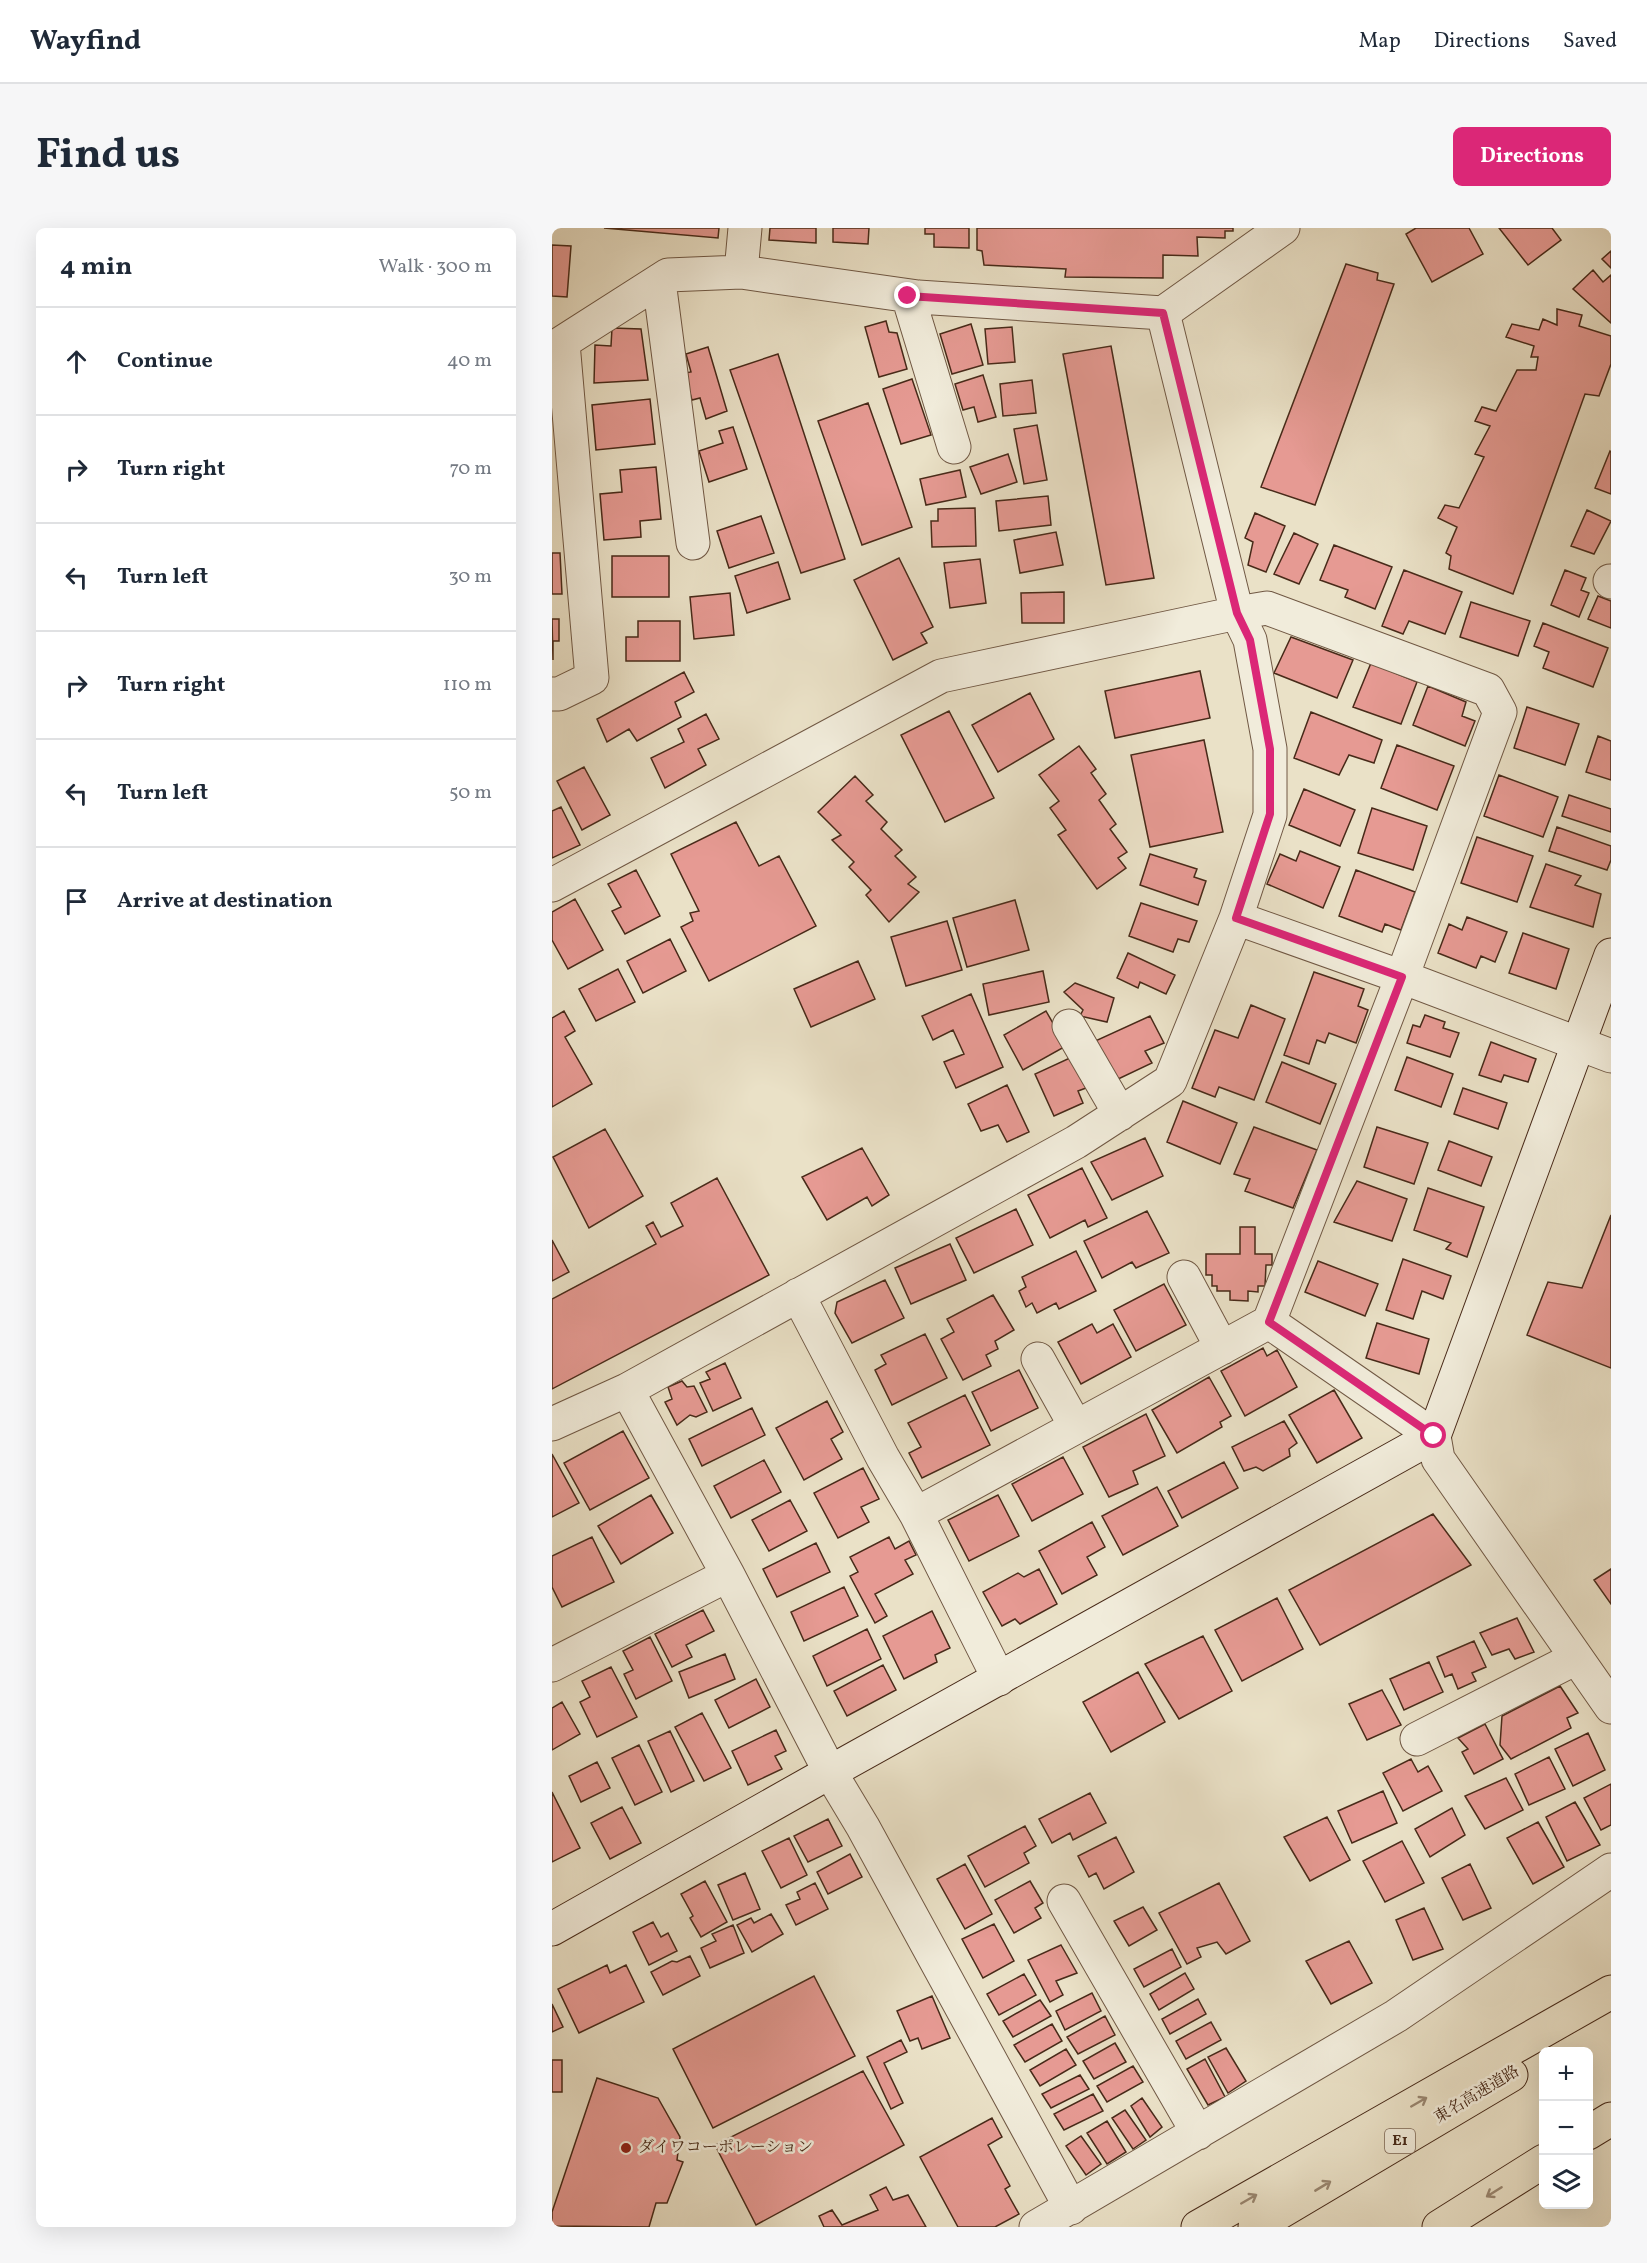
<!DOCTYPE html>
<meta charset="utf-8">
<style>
:root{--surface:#fff;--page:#f6f6f7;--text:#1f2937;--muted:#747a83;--line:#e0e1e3;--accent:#db2777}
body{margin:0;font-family:Vollkorn,"Noto Serif JP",serif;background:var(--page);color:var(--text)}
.controls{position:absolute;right:18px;bottom:18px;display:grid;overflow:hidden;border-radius:9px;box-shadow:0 6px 24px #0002}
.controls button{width:54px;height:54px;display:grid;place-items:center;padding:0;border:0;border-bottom:2px solid var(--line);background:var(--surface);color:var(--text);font:30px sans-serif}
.stop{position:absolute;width:18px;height:18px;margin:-14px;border:4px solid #db2777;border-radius:50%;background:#fff}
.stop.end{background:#db2777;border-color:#fff;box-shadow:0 2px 6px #0008}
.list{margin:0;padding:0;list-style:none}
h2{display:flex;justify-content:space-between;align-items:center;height:78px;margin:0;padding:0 24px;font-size:26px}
h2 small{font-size:20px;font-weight:400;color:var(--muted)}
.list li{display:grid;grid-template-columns:39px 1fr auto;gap:18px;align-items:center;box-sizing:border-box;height:108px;padding:0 24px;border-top:2px solid var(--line)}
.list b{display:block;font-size:22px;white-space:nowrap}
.list em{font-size:20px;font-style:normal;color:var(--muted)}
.icon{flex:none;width:33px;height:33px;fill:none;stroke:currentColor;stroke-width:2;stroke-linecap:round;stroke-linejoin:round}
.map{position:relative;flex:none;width:1059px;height:1999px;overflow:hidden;border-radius:9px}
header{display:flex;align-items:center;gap:36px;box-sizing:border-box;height:84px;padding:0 30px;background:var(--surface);border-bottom:2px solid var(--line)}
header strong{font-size:28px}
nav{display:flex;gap:33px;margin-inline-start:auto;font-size:21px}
.intro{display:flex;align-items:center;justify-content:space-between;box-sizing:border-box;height:144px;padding:0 36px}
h1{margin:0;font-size:42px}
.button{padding:15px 27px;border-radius:9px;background:var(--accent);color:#fff;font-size:21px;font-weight:700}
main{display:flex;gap:36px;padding:0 36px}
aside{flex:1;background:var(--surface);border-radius:9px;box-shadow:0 6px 24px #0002}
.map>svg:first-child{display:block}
.building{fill:#e69a93;stroke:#482a19;stroke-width:1.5}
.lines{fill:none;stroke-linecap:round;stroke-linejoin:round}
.street-casing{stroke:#705844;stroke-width:35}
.secondary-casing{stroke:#482a19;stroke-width:35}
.highway-casing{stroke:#482a19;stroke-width:35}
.street{stroke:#f1ecdb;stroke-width:33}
.secondary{stroke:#f1ecdb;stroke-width:33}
.highway{stroke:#eae1c7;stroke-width:33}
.oneway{stroke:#998670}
.route{stroke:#db2777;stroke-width:8}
.poi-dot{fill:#8f2418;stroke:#f1ecdb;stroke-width:2}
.labels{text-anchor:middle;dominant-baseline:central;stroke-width:5;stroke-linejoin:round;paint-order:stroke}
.shield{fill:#f1ecdb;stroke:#7b6453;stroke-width:1.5}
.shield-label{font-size:15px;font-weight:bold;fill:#482a19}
.street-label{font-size:16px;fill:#482a19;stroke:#f1ecdb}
.poi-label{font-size:16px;fill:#482a19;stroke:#f1ecdb;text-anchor:start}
</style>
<header>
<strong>Wayfind</strong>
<nav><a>Map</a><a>Directions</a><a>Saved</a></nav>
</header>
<div class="intro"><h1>Find us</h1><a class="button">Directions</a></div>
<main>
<aside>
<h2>4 min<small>Walk · 300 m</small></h2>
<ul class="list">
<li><svg class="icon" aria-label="ahead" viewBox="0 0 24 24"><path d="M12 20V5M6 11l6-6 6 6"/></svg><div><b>Continue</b></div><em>40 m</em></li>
<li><svg class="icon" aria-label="right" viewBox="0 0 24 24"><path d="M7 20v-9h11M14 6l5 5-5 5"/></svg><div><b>Turn right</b></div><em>70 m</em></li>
<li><svg class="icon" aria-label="left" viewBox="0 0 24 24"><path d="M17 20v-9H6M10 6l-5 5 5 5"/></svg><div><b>Turn left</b></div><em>30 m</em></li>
<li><svg class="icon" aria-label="right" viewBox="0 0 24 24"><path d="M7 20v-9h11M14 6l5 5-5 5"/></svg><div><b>Turn right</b></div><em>110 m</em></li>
<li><svg class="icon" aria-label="left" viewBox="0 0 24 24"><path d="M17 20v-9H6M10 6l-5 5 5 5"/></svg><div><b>Turn left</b></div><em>50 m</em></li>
<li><svg class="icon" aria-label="arrive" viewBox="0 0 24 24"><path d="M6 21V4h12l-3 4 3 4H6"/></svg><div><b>Arrive at destination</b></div></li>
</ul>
</aside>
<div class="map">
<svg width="1059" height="1999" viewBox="0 0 1059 1999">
<rect width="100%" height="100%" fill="#eae1c7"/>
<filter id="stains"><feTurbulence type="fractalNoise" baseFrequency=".00333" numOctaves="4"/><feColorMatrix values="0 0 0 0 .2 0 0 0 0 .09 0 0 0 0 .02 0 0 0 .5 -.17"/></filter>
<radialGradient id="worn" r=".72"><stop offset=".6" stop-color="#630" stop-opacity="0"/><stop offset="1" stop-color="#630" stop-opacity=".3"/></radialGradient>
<path class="building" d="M52,0H167L166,10Z
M218,0H264V15L217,12Z
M281,0H317L316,16L281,14Z
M373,0H417V20L382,19V6H373Z
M425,0H681V3H673V10L645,9L646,28L611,27V50L513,49L514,41L432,37L430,23L425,22Z
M864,0H917L931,26L880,54L854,6Z
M947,0H1000L1009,12L976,37Z
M0,17L19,18L15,69L0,68Z
M1059,23V40L1050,31Z
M794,36L826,45L825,52L842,56L763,277L709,259Z
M1041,42L1051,54L1059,47V95L1021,61Z
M1005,81L1030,87L1027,98L1059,108V136L1047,168L1033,166L961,366L897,341L899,328L894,325L905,299L886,290L893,277L907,280L932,229L923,226L938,198L923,193L930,179L944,183L965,142H984L986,129H979L982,118L954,109L960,96L987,102L991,91L1005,97Z
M334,93L337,104L345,105L355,141L327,149L313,99Z
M419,96L431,137L400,146L388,106Z
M460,99L463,134L436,136L433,101Z
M60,100L89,101L96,152L42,155L43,117L59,118Z
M559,118L602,350L554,357L511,126Z
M156,119L175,183L154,191L148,170L140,172L132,145L139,144L134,126Z
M226,126L293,331L249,345L178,142Z
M431,147L444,189L426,194L422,179L411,182L403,156Z
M360,151L379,207L349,216L331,161Z
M480,152L484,185L451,188L448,156Z
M98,171L103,216L44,222L40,177Z
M316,175L360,299L310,317L266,193Z
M485,197L495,252L472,256L462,201Z
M181,199L195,241L157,254L147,223L171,215L167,203Z
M1058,223L1059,224V266L1043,260Z
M456,226L465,254L429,266L418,239Z
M104,239L109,291L88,293L89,309L52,312L48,266L70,264L68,242Z
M408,242L414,269L374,277L368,251Z
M496,268L499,297L447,303L444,273Z
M423,280L424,318L380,319L379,293H386V281Z
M1035,282L1059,293L1042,326L1019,318Z
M703,285L733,298L714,344L696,337L701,314L693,310Z
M209,288L222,325L177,340L165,303Z
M504,304L511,337L468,345L462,312Z
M742,305L766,316L747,356L722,346Z
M782,317L840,339L823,381L793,369L796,362L768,352Z
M0,325H8L10,366H0Z
M60,328H117V369H60Z
M347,330L381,399L369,405L375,415L341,432L302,352Z
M428,331L434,375L398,380L392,335Z
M226,334L238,371L195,385L183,348Z
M852,342L910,364L893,406L857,393L851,406L830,398Z
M1013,342L1034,350L1029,362L1037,365L1027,389L999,377Z
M512,364V395H470L469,365Z
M178,365L182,407L142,411L138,369Z
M1046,368L1059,373V400L1036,391Z
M919,374L978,393L966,428L908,409Z
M0,391H7V413H1V432Z
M86,393H128V433H74V409H86Z
M991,395L1056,420L1041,459L991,440L997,424L982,418Z
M739,409L801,432L785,470L722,445Z
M819,435L865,454L849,496L801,479Z
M648,443L658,490L563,510L553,463Z
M132,444L142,464L123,474L129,489L85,513L77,501L55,514L45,491Z
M876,458L914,474L910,488L923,493L913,518L861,497Z
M478,465L502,511L446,544L420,497Z
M975,479L1027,496L1013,537L962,520Z
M397,483L442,570L393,594L349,507Z
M759,484L830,512L822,535L797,527L787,547L742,530Z
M154,486L167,511L146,521L154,537L113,560L99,530L132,514L126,501Z
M1046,508L1059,513V552L1034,544Z
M652,512L671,604L598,619L579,527Z
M845,517L902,538L885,582L829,560Z
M527,518L544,541L539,545L554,566L547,572L564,596L558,601L575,624L566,630L574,640L545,661L506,607L514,602L498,580L507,573L487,547Z
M32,539L58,587L30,602L5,553Z
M947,547L1006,569L991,609L932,588Z
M303,548L321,567L314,573L335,594L329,601L350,622L343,628L364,649L356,656L367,664L337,694L314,667L319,662L297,639L302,634L280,612L289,607L266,584Z
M752,561L803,582L788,618L737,597Z
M1017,567L1059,581V604L1010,588Z
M9,579L28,617L0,630V583Z
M820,580L875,598L861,642L806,625Z
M184,594L207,638L227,628L264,698L157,753L129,699L141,693L138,685L147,683L119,626Z
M1005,599L1059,618V632L1055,642L997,623Z
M925,609L981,628L965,674L909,655Z
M748,623L788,639L771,680L715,656L728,626L744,633Z
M598,626L645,641L642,649L654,653L646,677L588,657Z
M994,636L1029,648L1023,657L1049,666L1041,699L978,679Z
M84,642L108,688L73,706L60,683L69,679L56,656Z
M804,642L863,664L849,702L833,696L830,704L787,688Z
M23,671L51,722L16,741L0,712V684Z
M463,672L477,722L415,739L401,690Z
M589,675L645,693L637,714L626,711L621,724L577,708Z
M915,689L955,704L943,734L929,728L924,740L886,725L897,696L910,702Z
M395,693L410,742L354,758L339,709Z
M971,705L1017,721L1004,761L957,745Z
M118,711L134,743L91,765L75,733Z
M576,725L623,747L614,766L588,754L586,760L565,750Z
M306,733L323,771L259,799L242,761Z
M66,741L83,774L44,793L27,761Z
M491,743L497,774L437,787L431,756Z
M762,744L812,761L806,778L816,782L804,815L777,805L773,815L765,812L757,836L732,827Z
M523,755L562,770L555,794L528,788L531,782L512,764Z
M419,766L451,839L404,860L392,834L412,826L401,802L381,812L370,788Z
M699,777L733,791L702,872L667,859L663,869L640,860L663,802L686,810Z
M12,783L23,803L13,809L40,856L0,879V790Z
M494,783L514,818L471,842L452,807Z
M873,787L893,794L891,800L907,805L898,829L855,815L861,797L868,799Z
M598,788L612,815L593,823L600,835L562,853L541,814Z
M939,814L984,831L976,854L952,847L949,854L927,847Z
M520,829L534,860L526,863L531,875L502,888L483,846Z
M855,829L901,846L889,879L843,862Z
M730,834L784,856L768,896L714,874Z
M455,857L477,904L455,914L446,897L429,903L416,876Z
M911,860L955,875L946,901L902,886Z
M631,873L685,895L668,936L615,914Z
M702,899L765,922L741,980L693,963L698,951L682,946Z
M825,899L876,915L862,956L812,939Z
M53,901L91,968L37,1000L1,929Z
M593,910L611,948L560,972L539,934Z
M897,913L940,929L929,958L886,942Z
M310,920L337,967L320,978L315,969L275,992L250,949Z
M530,940L555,990L536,999L533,992L498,1010L476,967Z
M165,950L217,1047L0,1161V1071L104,1016L94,998L101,994L109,1009L131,998L119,975Z
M805,953L855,971L840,1013L782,994Z
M876,960L932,979L915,1029L894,1021L899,1015L862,1002Z
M464,981L481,1017L422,1045L404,1010Z
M595,983L617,1025L584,1040L580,1034L550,1050L532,1013Z
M1059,987V1140L975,1107L996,1054L1030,1060Z
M688,999H703V1026H720V1037H714L713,1058H706V1064L696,1063V1073L678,1072V1063H665V1058H660V1047H654V1026H688Z
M0,1012L17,1044L0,1053Z
M398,1016L414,1052L359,1076L343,1040Z
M524,1023L544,1063L507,1081L504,1075L485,1085L480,1075L474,1079L467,1063L474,1059L470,1049Z
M851,1031L899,1048L891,1071L870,1063L861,1091L834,1082Z
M766,1033L826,1056L813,1088L753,1064Z
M333,1052L352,1090L300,1115L283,1085L285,1074Z
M612,1056L634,1097L584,1123L562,1082Z
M441,1067L462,1102L443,1113L446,1121L434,1127L439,1138L411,1152L389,1111L402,1104L395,1091Z
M825,1095L877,1111L867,1146L814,1130Z
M540,1096L545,1105L561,1096L579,1129L529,1156L506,1114Z
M373,1106L395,1150L340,1177L323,1142L334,1136L329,1127Z
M711,1120L715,1128L725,1122L745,1159L693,1188L669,1143Z
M173,1135L189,1170L161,1183L148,1155L158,1151L154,1144Z
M467,1142L486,1180L439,1203L420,1164Z
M657,1149L679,1188L668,1194L670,1199L625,1225L600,1182Z
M130,1153L135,1159L142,1158L155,1184L144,1189L138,1187L125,1197L113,1174L120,1171L116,1159Z
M782,1162L810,1210L765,1235L737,1187Z
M413,1167L438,1217L370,1250L357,1225L369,1219L356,1195Z
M275,1173L291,1204L279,1211L290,1231L252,1252L224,1200Z
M200,1180L213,1207L150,1238L137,1211Z
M594,1186L613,1228L581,1243L586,1256L557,1269L531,1219Z
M732,1193L745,1215L737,1221L738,1228L711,1243L704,1239L692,1243L680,1219Z
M71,1203L97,1250L38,1282L12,1235Z
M0,1226L27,1275L0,1289Z
M511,1229L531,1266L480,1293L460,1256Z
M212,1232L229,1264L179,1290L162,1258Z
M672,1234L686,1260L630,1290L616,1263Z
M311,1240L327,1271L309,1279L317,1294L286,1310L262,1265Z
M605,1259L626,1298L571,1327L550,1288Z
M99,1267L121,1305L69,1336L46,1298Z
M446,1267L467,1308L417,1333L396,1292Z
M238,1272L255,1303L217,1323L200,1292Z
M881,1286L919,1337L768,1417L737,1362Z
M540,1294L553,1319L535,1329L545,1347L510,1366L487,1323Z
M40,1309L62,1354L10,1379L0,1359V1328Z
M337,1309L343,1321L357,1313L364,1327L353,1332L361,1346L323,1366L335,1388L323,1395L298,1348L306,1344L298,1329Z
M264,1315L278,1344L225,1369L211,1341Z
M487,1341L505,1376L468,1396L463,1391L450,1398L431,1364L466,1345L472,1349Z
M1059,1341V1376L1042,1352Z
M292,1359L306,1388L252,1413L239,1384Z
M725,1370L751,1421L690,1453L663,1402Z
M151,1382L162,1403L134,1417L140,1429L120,1439L103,1406Z
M380,1383L398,1420L383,1427L385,1434L352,1451L331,1408Z
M965,1390L982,1424L963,1431L957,1421L940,1427L928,1405Z
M315,1401L329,1431L275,1458L261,1428Z
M651,1408L680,1463L627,1491L593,1436Z
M98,1409L120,1453L84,1471L72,1446L81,1442L71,1423Z
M922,1413L934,1439L920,1445L924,1453L906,1461L900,1446L893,1449L885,1429Z
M173,1426L183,1451L137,1470L127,1444Z
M877,1434L891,1464L852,1482L838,1451Z
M331,1437L344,1462L295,1488L282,1463Z
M59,1439L85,1489L45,1509L28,1474L38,1469L30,1453Z
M586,1444L613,1494L559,1524L531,1474Z
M204,1451L218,1479L177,1500L163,1472Z
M1008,1458L1026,1485L1015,1490L1019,1500L959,1531L948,1517L950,1488Z
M830,1462L849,1497L815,1512L797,1476Z
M10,1474L28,1506L0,1522V1480Z
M150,1485L179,1540L152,1553L123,1499Z
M933,1496L951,1531L922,1546L910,1524L916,1521L906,1510Z
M224,1502L234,1523L223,1528L230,1541L196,1557L180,1523Z
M118,1503L142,1553L119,1564L96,1513Z
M1036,1505L1053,1542L1021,1558L1003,1521Z
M87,1517L110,1564L83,1577L60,1530Z
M997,1529L1013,1561L977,1577L963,1546Z
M859,1531L866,1544L876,1538L890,1563L851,1583L831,1545Z
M45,1534L58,1560L29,1574L17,1548Z
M954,1550L971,1582L933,1601L913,1568Z
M1059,1556V1597L1049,1602L1032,1570Z
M831,1563L845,1595L800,1615L786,1583Z
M0,1564L28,1620L0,1634Z
M538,1565L554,1595L521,1612L518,1605L500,1615L487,1591Z
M1023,1574L1048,1617L1015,1633L994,1589Z
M70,1579L89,1615L58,1631L39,1595Z
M900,1580L913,1607L878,1629L863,1601Z
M775,1589L798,1632L758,1653L732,1609Z
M276,1591L290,1618L256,1634L242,1608Z
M986,1594L1012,1639L981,1656L955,1610Z
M473,1598L484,1618L472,1625L477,1635L433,1659L416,1628Z
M564,1609L582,1644L552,1661L544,1645L537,1649L526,1628Z
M237,1610L255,1647L229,1660L210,1623Z
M850,1613L872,1655L833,1674L811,1633Z
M298,1626L310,1649L276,1666L265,1644Z
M413,1636L440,1686L413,1701L385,1651Z
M918,1636L939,1680L911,1692L890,1650Z
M193,1645L208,1681L181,1692L166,1657Z
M153,1653L175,1694L149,1709L138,1690L141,1688L129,1666Z
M478,1653L491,1675L483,1680L489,1690L462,1705L443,1672Z
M263,1655L276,1681L244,1697L234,1677L248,1671L245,1664Z
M667,1655L698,1713L674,1726L665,1714L645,1720L649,1729L635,1736L607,1685Z
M591,1679L605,1702L577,1718L562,1693Z
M872,1680L891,1721L861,1732L844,1692Z
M219,1686L231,1706L200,1724L185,1697L199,1690L202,1695Z
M101,1694L109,1709L116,1705L125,1723L97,1737L81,1704Z
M442,1696L462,1733L431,1750L410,1711Z
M181,1697L192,1725L158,1740L149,1720L164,1713L160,1706Z
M797,1713L820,1755L779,1776L754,1733Z
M509,1717L525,1745L504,1753L511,1767L498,1774L476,1732Z
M620,1721L629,1739L592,1759L582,1741Z
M138,1728L148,1748L111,1767L99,1744L120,1733L125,1734Z
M55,1737L58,1745L74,1737L92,1774L27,1805L6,1761Z
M633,1745L642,1761L607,1782L598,1766Z
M472,1746L484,1767L447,1787L435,1766Z
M262,1748L303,1828L161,1900L121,1821Z
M540,1765L549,1783L513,1802L504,1783Z
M380,1768L398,1810L370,1821L366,1810L358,1813L345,1783Z
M646,1771L654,1786L618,1806L610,1791Z
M488,1772L499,1788L461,1809L451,1793Z
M0,1776L11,1799L0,1804Z
M553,1788L563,1807L526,1826L515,1809Z
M659,1794L669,1812L634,1831L624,1813Z
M500,1796L510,1813L473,1834L462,1817Z
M349,1812L355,1824L332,1835L351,1875L339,1881L315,1829Z
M563,1815L574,1834L542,1851L531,1833Z
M674,1820L694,1853L676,1865L656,1829Z
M514,1821L524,1837L488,1858L478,1842Z
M653,1831L673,1869L656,1877L635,1841Z
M0,1832H10V1864H0Z
M581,1838L591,1854L555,1874L545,1858Z
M311,1843L352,1917L204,1997L163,1917Z
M528,1847L537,1861L499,1880L490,1866Z
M45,1850L106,1870L128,1909L125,1932L131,1934L115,1975H104L97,1999L0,1998V1984Z
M541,1866L551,1883L512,1902L502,1886Z
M590,1870L610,1899L598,1909L579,1878Z
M573,1882L594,1912L581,1921L560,1890Z
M440,1890L450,1909L436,1917L458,1958L453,1961L467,1986L443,1999H406L368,1929Z
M555,1893L574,1924L555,1936L535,1905Z
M529,1908L549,1936L534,1947L514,1918Z
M334,1959L341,1972L356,1967L374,1999H272L267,1988L280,1982L290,1997L326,1982L318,1967Z"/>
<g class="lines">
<defs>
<path id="street" d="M189,44L193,0
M107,53L141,315
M356,68L402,219
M0,121L116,47L189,44L366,69L611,85L731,0
M1058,353L1059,354
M0,466H7L40,450L11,115
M0,657L389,448L685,385L715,380L936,462L948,484L850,749L717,1094L364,1286
M684,690L850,749L1059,828
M517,798L568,886
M632,1049L670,1120
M246,1067L331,1230L364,1286L447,1451
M717,1094L882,1208L886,1231L1059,1479
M486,1131L524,1199
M75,1162L176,1347L278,1544L311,1599L519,1980
M0,1196L75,1162L524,914L618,853L684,690L718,587V521L698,412L685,385L611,85
M0,1437L176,1347
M865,1511L1024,1430
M512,1673L646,1905
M484,1999L844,1788L1059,1642"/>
<path id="secondary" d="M0,1701L278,1544L882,1208L1059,727"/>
<path id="highway" d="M1036,1905L1059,1891
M646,1999L1059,1764
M703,1999L959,1847
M887,1999L992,1933"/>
</defs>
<use href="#street" class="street-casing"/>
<use href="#secondary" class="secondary-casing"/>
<use href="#highway" class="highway-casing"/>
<use href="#street" class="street"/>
<use href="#secondary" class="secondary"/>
<use href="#highway" class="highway"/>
</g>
<defs><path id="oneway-shaft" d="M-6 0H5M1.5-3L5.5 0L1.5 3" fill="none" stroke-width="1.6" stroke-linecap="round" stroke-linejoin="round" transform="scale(1.5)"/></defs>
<g class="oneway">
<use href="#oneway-shaft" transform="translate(867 1874) rotate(-30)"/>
<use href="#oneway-shaft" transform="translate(771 1958) rotate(-31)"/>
<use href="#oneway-shaft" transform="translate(942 1964) rotate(148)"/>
<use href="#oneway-shaft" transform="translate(697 1971) rotate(-30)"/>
</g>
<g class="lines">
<path class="route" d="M356,68L611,85L685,385L698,412L718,521V586L684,690L850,749L717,1094L882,1208"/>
</g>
<circle class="poi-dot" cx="74" cy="1920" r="6"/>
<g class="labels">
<rect class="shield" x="833" y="1901" width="30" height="24" rx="4.5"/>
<g class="shield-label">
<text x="848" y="1913">E1</text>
</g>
<g class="street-label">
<text transform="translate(925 1867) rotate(-31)">東名高速道路</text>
</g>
<g class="poi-label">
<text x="86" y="1920">ダイワコーポレーション</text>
</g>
</g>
<rect width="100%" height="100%" filter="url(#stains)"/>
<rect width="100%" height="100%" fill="url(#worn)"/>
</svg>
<div class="controls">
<button>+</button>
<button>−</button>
<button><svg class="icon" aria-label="layers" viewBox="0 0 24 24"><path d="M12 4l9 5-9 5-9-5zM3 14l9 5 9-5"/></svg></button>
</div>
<div class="stop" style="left:882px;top:1208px"></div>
<div class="stop end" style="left:356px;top:68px"></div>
</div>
</main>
